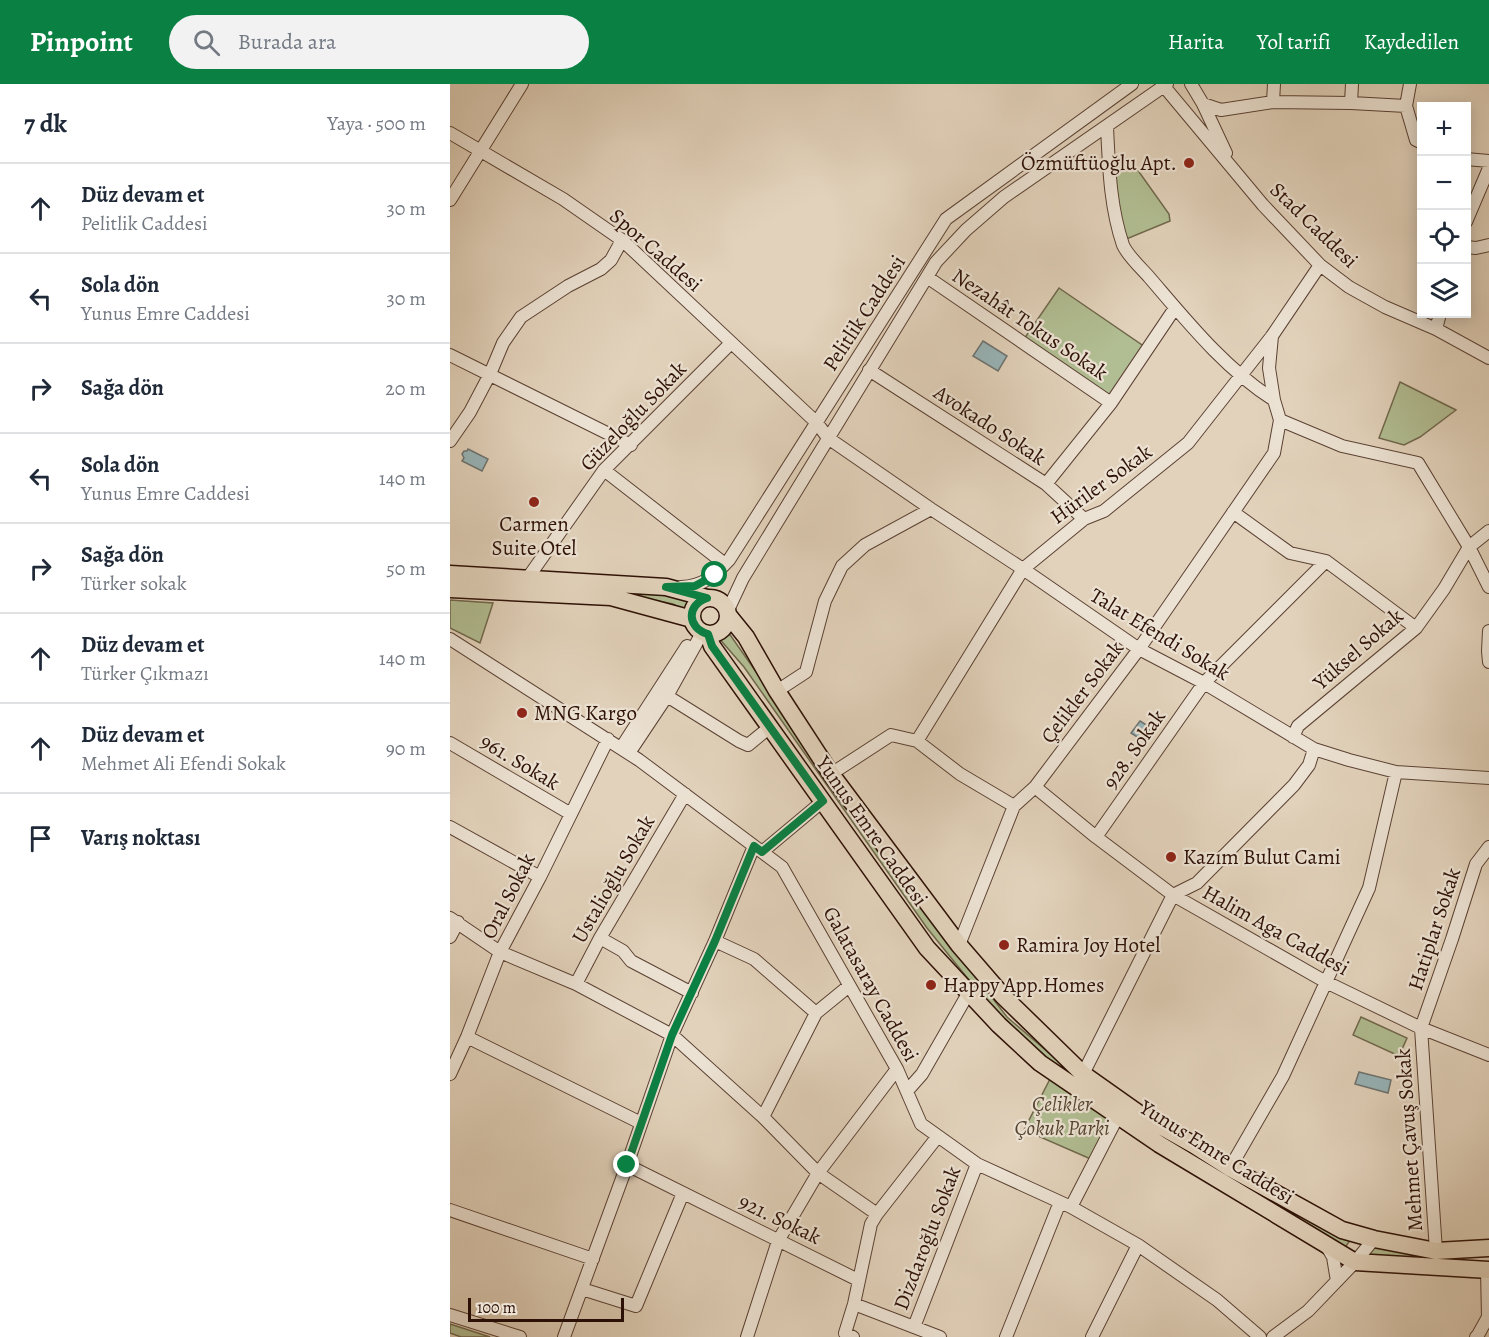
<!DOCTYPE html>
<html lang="tr">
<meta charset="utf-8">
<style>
:root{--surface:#fff;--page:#f2f2f3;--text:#1f2937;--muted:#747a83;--line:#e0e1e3;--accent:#0b8043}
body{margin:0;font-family:Alegreya,serif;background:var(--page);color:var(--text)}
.controls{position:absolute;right:18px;top:18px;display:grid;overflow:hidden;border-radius:0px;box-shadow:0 3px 15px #0003}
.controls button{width:54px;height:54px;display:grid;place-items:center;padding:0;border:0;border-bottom:2px solid var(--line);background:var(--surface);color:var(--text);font:30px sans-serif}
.scale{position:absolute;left:18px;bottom:15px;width:156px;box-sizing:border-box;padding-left:6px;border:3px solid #2e1106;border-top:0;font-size:16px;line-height:21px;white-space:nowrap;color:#2e1106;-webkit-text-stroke:4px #ece2d3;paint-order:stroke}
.stop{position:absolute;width:18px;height:18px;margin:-14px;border:4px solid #0b8043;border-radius:50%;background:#fff}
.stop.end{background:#0b8043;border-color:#fff;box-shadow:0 2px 6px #0008}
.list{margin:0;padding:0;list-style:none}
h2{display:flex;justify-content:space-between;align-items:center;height:78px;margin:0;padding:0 24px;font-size:26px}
h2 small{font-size:20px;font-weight:400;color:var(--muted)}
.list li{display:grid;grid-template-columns:39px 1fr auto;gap:18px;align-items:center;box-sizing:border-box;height:90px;padding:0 24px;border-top:2px solid var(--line)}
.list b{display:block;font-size:22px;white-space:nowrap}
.list p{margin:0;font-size:20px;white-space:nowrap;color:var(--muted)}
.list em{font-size:20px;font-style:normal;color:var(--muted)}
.icon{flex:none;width:33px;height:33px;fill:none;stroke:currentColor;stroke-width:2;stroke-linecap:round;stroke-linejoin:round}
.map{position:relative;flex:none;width:1039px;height:1253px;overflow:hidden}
header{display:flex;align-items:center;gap:36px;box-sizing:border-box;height:84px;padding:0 30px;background:var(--accent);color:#fff}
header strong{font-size:28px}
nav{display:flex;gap:33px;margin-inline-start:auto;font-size:21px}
.search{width:420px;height:54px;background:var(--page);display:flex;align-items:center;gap:15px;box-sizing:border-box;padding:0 21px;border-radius:33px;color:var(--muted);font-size:22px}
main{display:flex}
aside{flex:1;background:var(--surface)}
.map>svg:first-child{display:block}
.green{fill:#b1bd92;stroke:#70674c;stroke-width:1.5}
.water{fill:#98b5b9;stroke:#6e7371;stroke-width:1.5}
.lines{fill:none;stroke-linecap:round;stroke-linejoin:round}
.minor-casing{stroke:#5b4133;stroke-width:14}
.major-casing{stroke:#2e1106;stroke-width:19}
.minor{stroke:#ece2d3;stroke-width:12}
.major{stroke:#e2d2bb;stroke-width:16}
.route{stroke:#0b8043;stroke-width:8}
.poi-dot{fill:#8f2418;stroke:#ece2d3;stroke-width:2}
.labels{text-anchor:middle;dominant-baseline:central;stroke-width:4.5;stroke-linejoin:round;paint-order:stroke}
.poi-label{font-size:21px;fill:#2e1106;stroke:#ece2d3;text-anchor:start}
.street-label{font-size:21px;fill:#2e1106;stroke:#ece2d3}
.park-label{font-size:21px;font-style:italic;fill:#554530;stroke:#ece2d3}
</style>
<header>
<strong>Pinpoint</strong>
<div class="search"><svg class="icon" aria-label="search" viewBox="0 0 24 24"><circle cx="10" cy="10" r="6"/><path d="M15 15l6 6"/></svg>Burada ara</div>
<nav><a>Harita</a><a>Yol tarifi</a><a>Kaydedilen</a></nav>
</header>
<main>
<aside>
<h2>7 dk<small>Yaya · 500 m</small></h2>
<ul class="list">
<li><svg class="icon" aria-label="ahead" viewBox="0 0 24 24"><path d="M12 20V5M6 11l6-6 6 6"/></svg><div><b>Düz devam et</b><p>Pelitlik Caddesi</p></div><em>30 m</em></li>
<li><svg class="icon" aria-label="left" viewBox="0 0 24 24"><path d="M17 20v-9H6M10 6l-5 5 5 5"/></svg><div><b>Sola dön</b><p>Yunus Emre Caddesi</p></div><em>30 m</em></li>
<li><svg class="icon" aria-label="right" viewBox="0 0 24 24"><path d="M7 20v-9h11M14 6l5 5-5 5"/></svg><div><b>Sağa dön</b></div><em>20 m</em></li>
<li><svg class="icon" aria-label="left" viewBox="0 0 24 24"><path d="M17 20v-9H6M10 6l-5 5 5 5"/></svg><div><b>Sola dön</b><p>Yunus Emre Caddesi</p></div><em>140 m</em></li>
<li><svg class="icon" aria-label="right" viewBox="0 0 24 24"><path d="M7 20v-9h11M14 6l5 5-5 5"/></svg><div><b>Sağa dön</b><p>Türker sokak</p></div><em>50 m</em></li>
<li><svg class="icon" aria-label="ahead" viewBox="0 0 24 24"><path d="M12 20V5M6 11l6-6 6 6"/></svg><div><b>Düz devam et</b><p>Türker Çıkmazı</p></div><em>140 m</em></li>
<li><svg class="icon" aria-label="ahead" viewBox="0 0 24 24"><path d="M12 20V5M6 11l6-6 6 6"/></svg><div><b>Düz devam et</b><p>Mehmet Ali Efendi Sokak</p></div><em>90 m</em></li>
<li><svg class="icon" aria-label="arrive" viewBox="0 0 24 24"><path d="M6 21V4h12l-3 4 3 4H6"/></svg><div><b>Varış noktası</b></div></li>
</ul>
</aside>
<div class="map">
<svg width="1039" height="1253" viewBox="0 0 1039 1253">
<rect width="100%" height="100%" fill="#e2d2bb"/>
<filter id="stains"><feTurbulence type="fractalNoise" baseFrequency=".00333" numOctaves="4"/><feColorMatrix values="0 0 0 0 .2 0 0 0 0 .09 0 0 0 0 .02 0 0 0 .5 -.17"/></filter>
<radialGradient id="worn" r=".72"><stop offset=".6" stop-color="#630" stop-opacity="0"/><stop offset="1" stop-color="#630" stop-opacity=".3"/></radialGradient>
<path class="green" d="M661,71L675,74L687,85L719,130L720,137L674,156Z
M609,204L695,263L661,314L574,255Z
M950,298L1006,326L970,353L954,361L929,354Z
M0,500L179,506L244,514L241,529L223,520L180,511Z
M0,516L43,519L30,559L0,544Z
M276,545L454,799L557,933L606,975L901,1155L894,1165L704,1051L604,980L548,932L477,844L294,583L267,552Z
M911,933L957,954L949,972L903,951Z
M602,991L664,1034L643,1076L574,1046Z
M926,1159L992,1170L991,1180L912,1175Z
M0,1240L40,1253H11L0,1249Z"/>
<path class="water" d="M533,257L557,272L548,287L523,272Z
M18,365L38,375L32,387L12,377L14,374L12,370L14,367H17Z
M690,637L701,644L692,656L681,649Z
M909,988L941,996L938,1009L905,1000Z"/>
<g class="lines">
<defs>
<path id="minor" d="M712,0L813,121L870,181L899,203L935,223L986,245
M741,0L753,20L776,69
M960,0L956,22L966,56L972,59
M823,18L824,0
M901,19L902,0
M753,20L771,26L823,18L901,19L956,22
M657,43C659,83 660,123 673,161C677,171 692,185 699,193C736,236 775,285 824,316
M0,49L113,115L172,156L367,339L378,354L481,425L573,485L689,565L754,599L864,665L899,676L946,688L1039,694
M1016,75L1039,77
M0,116L72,0
M1016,138L1039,84
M1016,163L1026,164L1039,161
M477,193L661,319
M990,230L986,245L1039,274
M0,271L181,361
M419,286L596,400L634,435
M830,336L892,362L968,379L1019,463L1039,503
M0,357L20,328L40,290L53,259L71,233L118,202L151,185L161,176L172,156
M154,386L275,480
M596,400L661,319L725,224
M783,428L840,469L876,477L966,544
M77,495L154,386L281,259
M231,503C254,502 264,492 279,476L496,135L682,0
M278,526L293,494L486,178L516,146L554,113L717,0
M1039,547L1038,567L1039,578
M0,555L189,676L332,783L447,985L471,1040L527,1080L621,1123L688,1161L767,1216L810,1253
M327,607L356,588L375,517L392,482L415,461L481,425
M217,612L289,657L298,661L320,643
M843,653L848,642L966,544L994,505L1019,463L1039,447
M467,657L573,485L634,435L654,427L738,359L822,252L870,181
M0,659L121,730
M171,664L237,562
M179,669L217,612L252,549
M381,690L441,651L467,657L510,690L564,722
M585,703L646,753L723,811L876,898L971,944L1039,971
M0,743L90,793
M646,753L754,599L876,477
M312,768L373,717
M0,834L50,868L126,900L222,951L313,1033L368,1089L427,1130
M0,853L8,838
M150,854L173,867L181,877L242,909
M265,857L304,875L366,929
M509,861L564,722L585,703L689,565L824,369L830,336L824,316L819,284L822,252
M126,900L150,854L235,710
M17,953L191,1039
M0,990L17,953L50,868L90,793L158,655
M633,990L723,811L747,799L844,701L859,681L864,665
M457,1007L472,990L519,908
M313,1033L366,929L399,902
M177,1081L408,1196
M780,1084L833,992L919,804L946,688
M621,1123L668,1032
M0,1126L143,1175
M876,1161L883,1173L887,1197
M986,1167L971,944L1002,855L1026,780L1039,763
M132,1205L186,1222L233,1109
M404,1220L490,1253
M0,1231L70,1253
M464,1243L527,1080
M114,1253L177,1081L222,951L265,857L304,762
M297,1253L328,1157L368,1089L447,985
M403,1253L395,1249L404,1220L421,1140L427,1130L488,1052
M556,1253L610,1118
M642,1253L688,1161
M823,1253L858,1227L905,1178L924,1155
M1026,1253L1028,1251L1038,1233L1037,1186"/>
<path id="major" d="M0,490L216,503L257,514
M0,505L161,513L242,535
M242 532a18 18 0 1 1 36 0a18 18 0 1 1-36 0Z
M279,532L296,553L327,607L381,690L509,861L553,912L633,990L691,1031L744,1061L780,1084L892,1146L924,1155L986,1167L1039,1164
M258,550L262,562L477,864L549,941L590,979L709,1060L905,1178L1039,1186"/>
</defs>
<use href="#minor" class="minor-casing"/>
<use href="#major" class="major-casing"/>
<use href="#minor" class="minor"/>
<use href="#major" class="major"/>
</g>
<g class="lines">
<path class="route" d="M177,1081L222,951L265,857L304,762L312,768L373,717L262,562L258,550C237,544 236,521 257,514L216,503L245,502L265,491"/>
</g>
<g class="poi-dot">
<circle cx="739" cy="79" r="6"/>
<circle cx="84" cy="418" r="6"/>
<circle cx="72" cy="629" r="6"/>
<circle cx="721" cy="773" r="6"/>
<circle cx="554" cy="861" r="6"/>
<circle cx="481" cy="901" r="6"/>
</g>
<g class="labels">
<g class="poi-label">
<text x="727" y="79" text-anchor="end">Özmüftüoğlu Apt.</text>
<text x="84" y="440" text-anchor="middle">Carmen<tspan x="84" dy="24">Suite Otel</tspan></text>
<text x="84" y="629">MNG Kargo</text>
<text x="733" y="773">Kazım Bulut Cami</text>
<text x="566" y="861">Ramira Joy Hotel</text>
<text x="493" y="901">Happy App.Homes</text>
</g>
<g class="street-label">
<text transform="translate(864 141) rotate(44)">Stad Caddesi</text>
<text transform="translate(206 166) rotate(41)">Spor Caddesi</text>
<text transform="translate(414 229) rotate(-57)">Pelitlik Caddesi</text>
<text transform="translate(580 240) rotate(34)">Nezahât Tokus Sokak</text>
<text transform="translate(183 332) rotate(-46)">Güzeloğlu Sokak</text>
<text transform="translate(540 341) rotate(33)">Avokado Sokak</text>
<text transform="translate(651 400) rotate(-36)">Hüriler Sokak</text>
<text transform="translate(710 550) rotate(31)">Talat Efendi Sokak</text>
<text transform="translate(908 565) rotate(-41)">Yüksel Sokak</text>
<text transform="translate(632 608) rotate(-53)">Çelikler Sokak</text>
<text transform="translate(684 665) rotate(-55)">928. Sokak</text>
<text transform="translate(70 678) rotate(31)">961. Sokak</text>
<text transform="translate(422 747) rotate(55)">Yunus Emre Caddesi</text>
<text transform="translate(163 795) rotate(-60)">Ustalioğlu Sokak</text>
<text transform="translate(58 812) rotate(-63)">Oral Sokak</text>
<text transform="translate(984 845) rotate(-72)">Hatiplar Sokak</text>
<text transform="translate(826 846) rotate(29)">Halim Aga Caddesi</text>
<text transform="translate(421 900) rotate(61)">Galatasaray Caddesi</text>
<text transform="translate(959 1056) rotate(-94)">Mehmet Çavuş Sokak</text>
<text transform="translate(767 1068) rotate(32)">Yunus Emre Caddesi</text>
<text transform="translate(330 1135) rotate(26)">921. Sokak</text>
<text transform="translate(477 1154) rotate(-69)">Dizdaroğlu Sokak</text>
</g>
<g class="park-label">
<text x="612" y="1020">Çelikler<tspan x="612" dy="24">Çokuk Parki</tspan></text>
</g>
</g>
<rect width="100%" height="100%" filter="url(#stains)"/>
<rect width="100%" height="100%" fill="url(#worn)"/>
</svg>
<div class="controls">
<button>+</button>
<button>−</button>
<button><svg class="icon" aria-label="locate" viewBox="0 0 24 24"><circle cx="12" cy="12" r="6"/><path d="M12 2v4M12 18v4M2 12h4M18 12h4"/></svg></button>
<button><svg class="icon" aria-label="layers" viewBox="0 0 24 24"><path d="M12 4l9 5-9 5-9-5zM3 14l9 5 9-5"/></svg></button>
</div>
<div class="scale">100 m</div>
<div class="stop" style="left:265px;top:491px"></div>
<div class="stop end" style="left:177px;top:1081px"></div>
</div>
</main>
